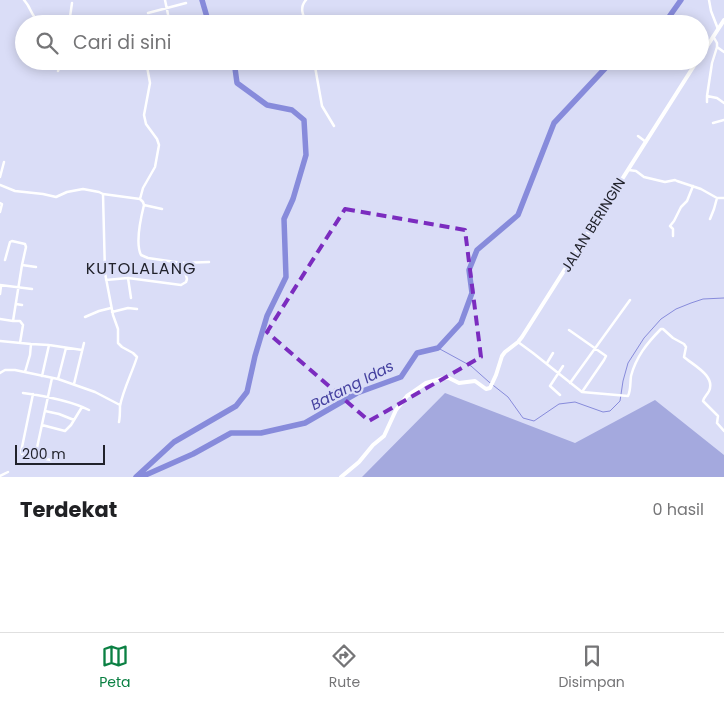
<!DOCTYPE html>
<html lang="id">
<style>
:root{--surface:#fff;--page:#f6f6f6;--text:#202124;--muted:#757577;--line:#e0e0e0;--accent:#0b8043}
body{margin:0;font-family:Poppins,sans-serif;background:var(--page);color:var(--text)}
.scale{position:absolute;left:15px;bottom:12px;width:90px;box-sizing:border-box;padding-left:5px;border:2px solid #21222b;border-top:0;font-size:14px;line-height:18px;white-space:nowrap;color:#21222b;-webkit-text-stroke:4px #daddf7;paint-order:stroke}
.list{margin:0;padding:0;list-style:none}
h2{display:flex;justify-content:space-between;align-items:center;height:65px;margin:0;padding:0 20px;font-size:21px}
h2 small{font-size:16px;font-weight:400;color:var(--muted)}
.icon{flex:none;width:28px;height:28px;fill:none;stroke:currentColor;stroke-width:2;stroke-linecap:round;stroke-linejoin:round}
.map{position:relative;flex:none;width:724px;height:477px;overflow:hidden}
.search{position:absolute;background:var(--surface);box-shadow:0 2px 12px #0003;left:15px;right:15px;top:15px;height:55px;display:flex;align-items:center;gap:12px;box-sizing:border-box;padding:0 18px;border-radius:28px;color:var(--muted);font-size:19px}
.sheet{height:155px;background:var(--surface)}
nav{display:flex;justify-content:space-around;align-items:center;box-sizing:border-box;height:70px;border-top:1px solid var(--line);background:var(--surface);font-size:14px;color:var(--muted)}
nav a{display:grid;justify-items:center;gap:2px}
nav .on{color:var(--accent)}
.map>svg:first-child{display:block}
.green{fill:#a4a9de}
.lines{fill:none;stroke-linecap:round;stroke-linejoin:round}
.stream{stroke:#878bdb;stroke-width:1}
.river{stroke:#878bdb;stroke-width:5.5}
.street{stroke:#fff;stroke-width:2.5}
.secondary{stroke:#fff;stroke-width:4}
.marked{fill:none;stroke:#7b2cbf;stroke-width:4;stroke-dasharray:10 6;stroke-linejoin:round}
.labels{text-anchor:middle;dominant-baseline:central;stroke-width:4.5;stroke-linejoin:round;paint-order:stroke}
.street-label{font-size:14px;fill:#21222b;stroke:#daddf7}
.water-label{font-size:15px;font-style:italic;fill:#4642a0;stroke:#daddf7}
.quarter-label{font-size:16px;letter-spacing:1px;fill:#21222b;stroke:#daddf7}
</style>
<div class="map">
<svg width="724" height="477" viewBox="0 0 724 477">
<rect width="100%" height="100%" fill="#daddf7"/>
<path class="green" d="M445,393L575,443L655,400L724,455V477H362Z"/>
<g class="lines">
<path class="stream" d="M438,348L471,366L489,382L508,397L523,418L534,421L559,404L575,402L603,412L610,411L620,401L623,381L628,363L644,338L661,319L676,309L691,303L703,299L724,298"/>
<path class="river" d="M202,0L209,24
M664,24L681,0
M136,477L174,442L236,406L247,392L255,356L267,316L286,277L284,219L293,199L306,155L304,120L292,110L267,105L237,83L234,61
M141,477L193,454L231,433H261L305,423L357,393L401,377L417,353L438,348L461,323L472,293L469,270L477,250L518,215L554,123L612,61"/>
<path class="street" d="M24,0C34,11 29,18 46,24
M165,0L170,24
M306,0C299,8 303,15 307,24
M709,0L711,11L718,29
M148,13L186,3
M69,24L72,3
M119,24L120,18
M159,24L186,18
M713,36L717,43V47L712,63L707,96L717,98L724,103
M717,47L724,52
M314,61L322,106L334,126
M58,71L62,61
M707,102V96
M713,123L724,120
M638,136L646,142
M629,170L636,171L644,177L665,182L675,180L677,181L701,189L717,198H724
M0,177L4,162
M0,185L15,191L43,194L56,197L67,192L83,189L99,192L103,194L105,273L113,315L118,329V343L122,347L133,353L137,357C132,373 123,390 120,406C120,412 120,417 119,422
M103,194L140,199L143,202L144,205C141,217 135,243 141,255L148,258L182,263L209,262
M140,199L143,188L155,167L159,145L157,139L146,124L144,115L150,83L146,61
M0,203L2,204L0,212
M144,205L162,209
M710,219L714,209L717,198
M673,236V229L670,226L674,221L681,207L687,201L693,186
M5,260L10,242L12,241L25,244L26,247L22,265L13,321H20L23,325L20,343
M22,265L36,267
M128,278L131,298
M106,280L128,278L181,285L186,282L187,279L182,263
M0,285L32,289
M0,294L1,286
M16,304L22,305
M112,312L128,308L137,309
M85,317L99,311L111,308
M0,319L13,321
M569,330L606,356L604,360L582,392
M0,341L31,344L49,345L82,350
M518,342L533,353L582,392L628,396C631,390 630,383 631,376C636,357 647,343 661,329H663L673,338L684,344L686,347L684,357C693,365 716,376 709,391C707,395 704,397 703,401L718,416L717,423L724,431
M547,363L553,353
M25,372L30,355L31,344
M0,373L5,370H15L58,379L95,392L120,405
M42,376L49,345
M58,379L66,348
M570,383L630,300
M74,384L84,343
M23,393C45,396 69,400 89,410
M33,394L21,452L22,454L51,460
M560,395L550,386L563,366
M45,411L59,414L74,420
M42,425L65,431L71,425L82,407
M35,457L52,378
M0,476L8,472"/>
<path class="secondary" d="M700,57L724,20
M341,477L359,462L373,445L384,436L396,410L407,396L413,392L426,383L444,378H449L459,383L475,381L486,389L490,388L496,375L502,356L505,352L518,342L522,337L697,61"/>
</g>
<path class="marked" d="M345,209L465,230L481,357L369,421L267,332Z"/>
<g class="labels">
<g class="street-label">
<text transform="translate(593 225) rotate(-58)">JALAN BERINGIN</text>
</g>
<g class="water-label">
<text transform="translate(352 385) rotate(-27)">Batang Idas</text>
</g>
<g class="quarter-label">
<text x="141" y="268">KUTOLALANG</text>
</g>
</g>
</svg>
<div class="scale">200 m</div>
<div class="search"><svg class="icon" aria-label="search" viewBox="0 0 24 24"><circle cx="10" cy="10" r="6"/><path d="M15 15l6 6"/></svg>Cari di sini</div>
</div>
<section class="sheet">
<h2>Terdekat<small>0 hasil</small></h2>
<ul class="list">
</ul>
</section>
<nav>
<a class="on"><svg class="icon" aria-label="map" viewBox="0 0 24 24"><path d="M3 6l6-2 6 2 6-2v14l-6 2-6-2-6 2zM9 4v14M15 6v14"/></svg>Peta</a>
<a><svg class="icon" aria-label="directions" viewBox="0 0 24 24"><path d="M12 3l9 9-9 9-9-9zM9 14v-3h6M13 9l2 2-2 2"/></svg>Rute</a>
<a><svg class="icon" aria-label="saved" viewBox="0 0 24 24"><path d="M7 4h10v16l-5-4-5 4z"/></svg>Disimpan</a>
</nav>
